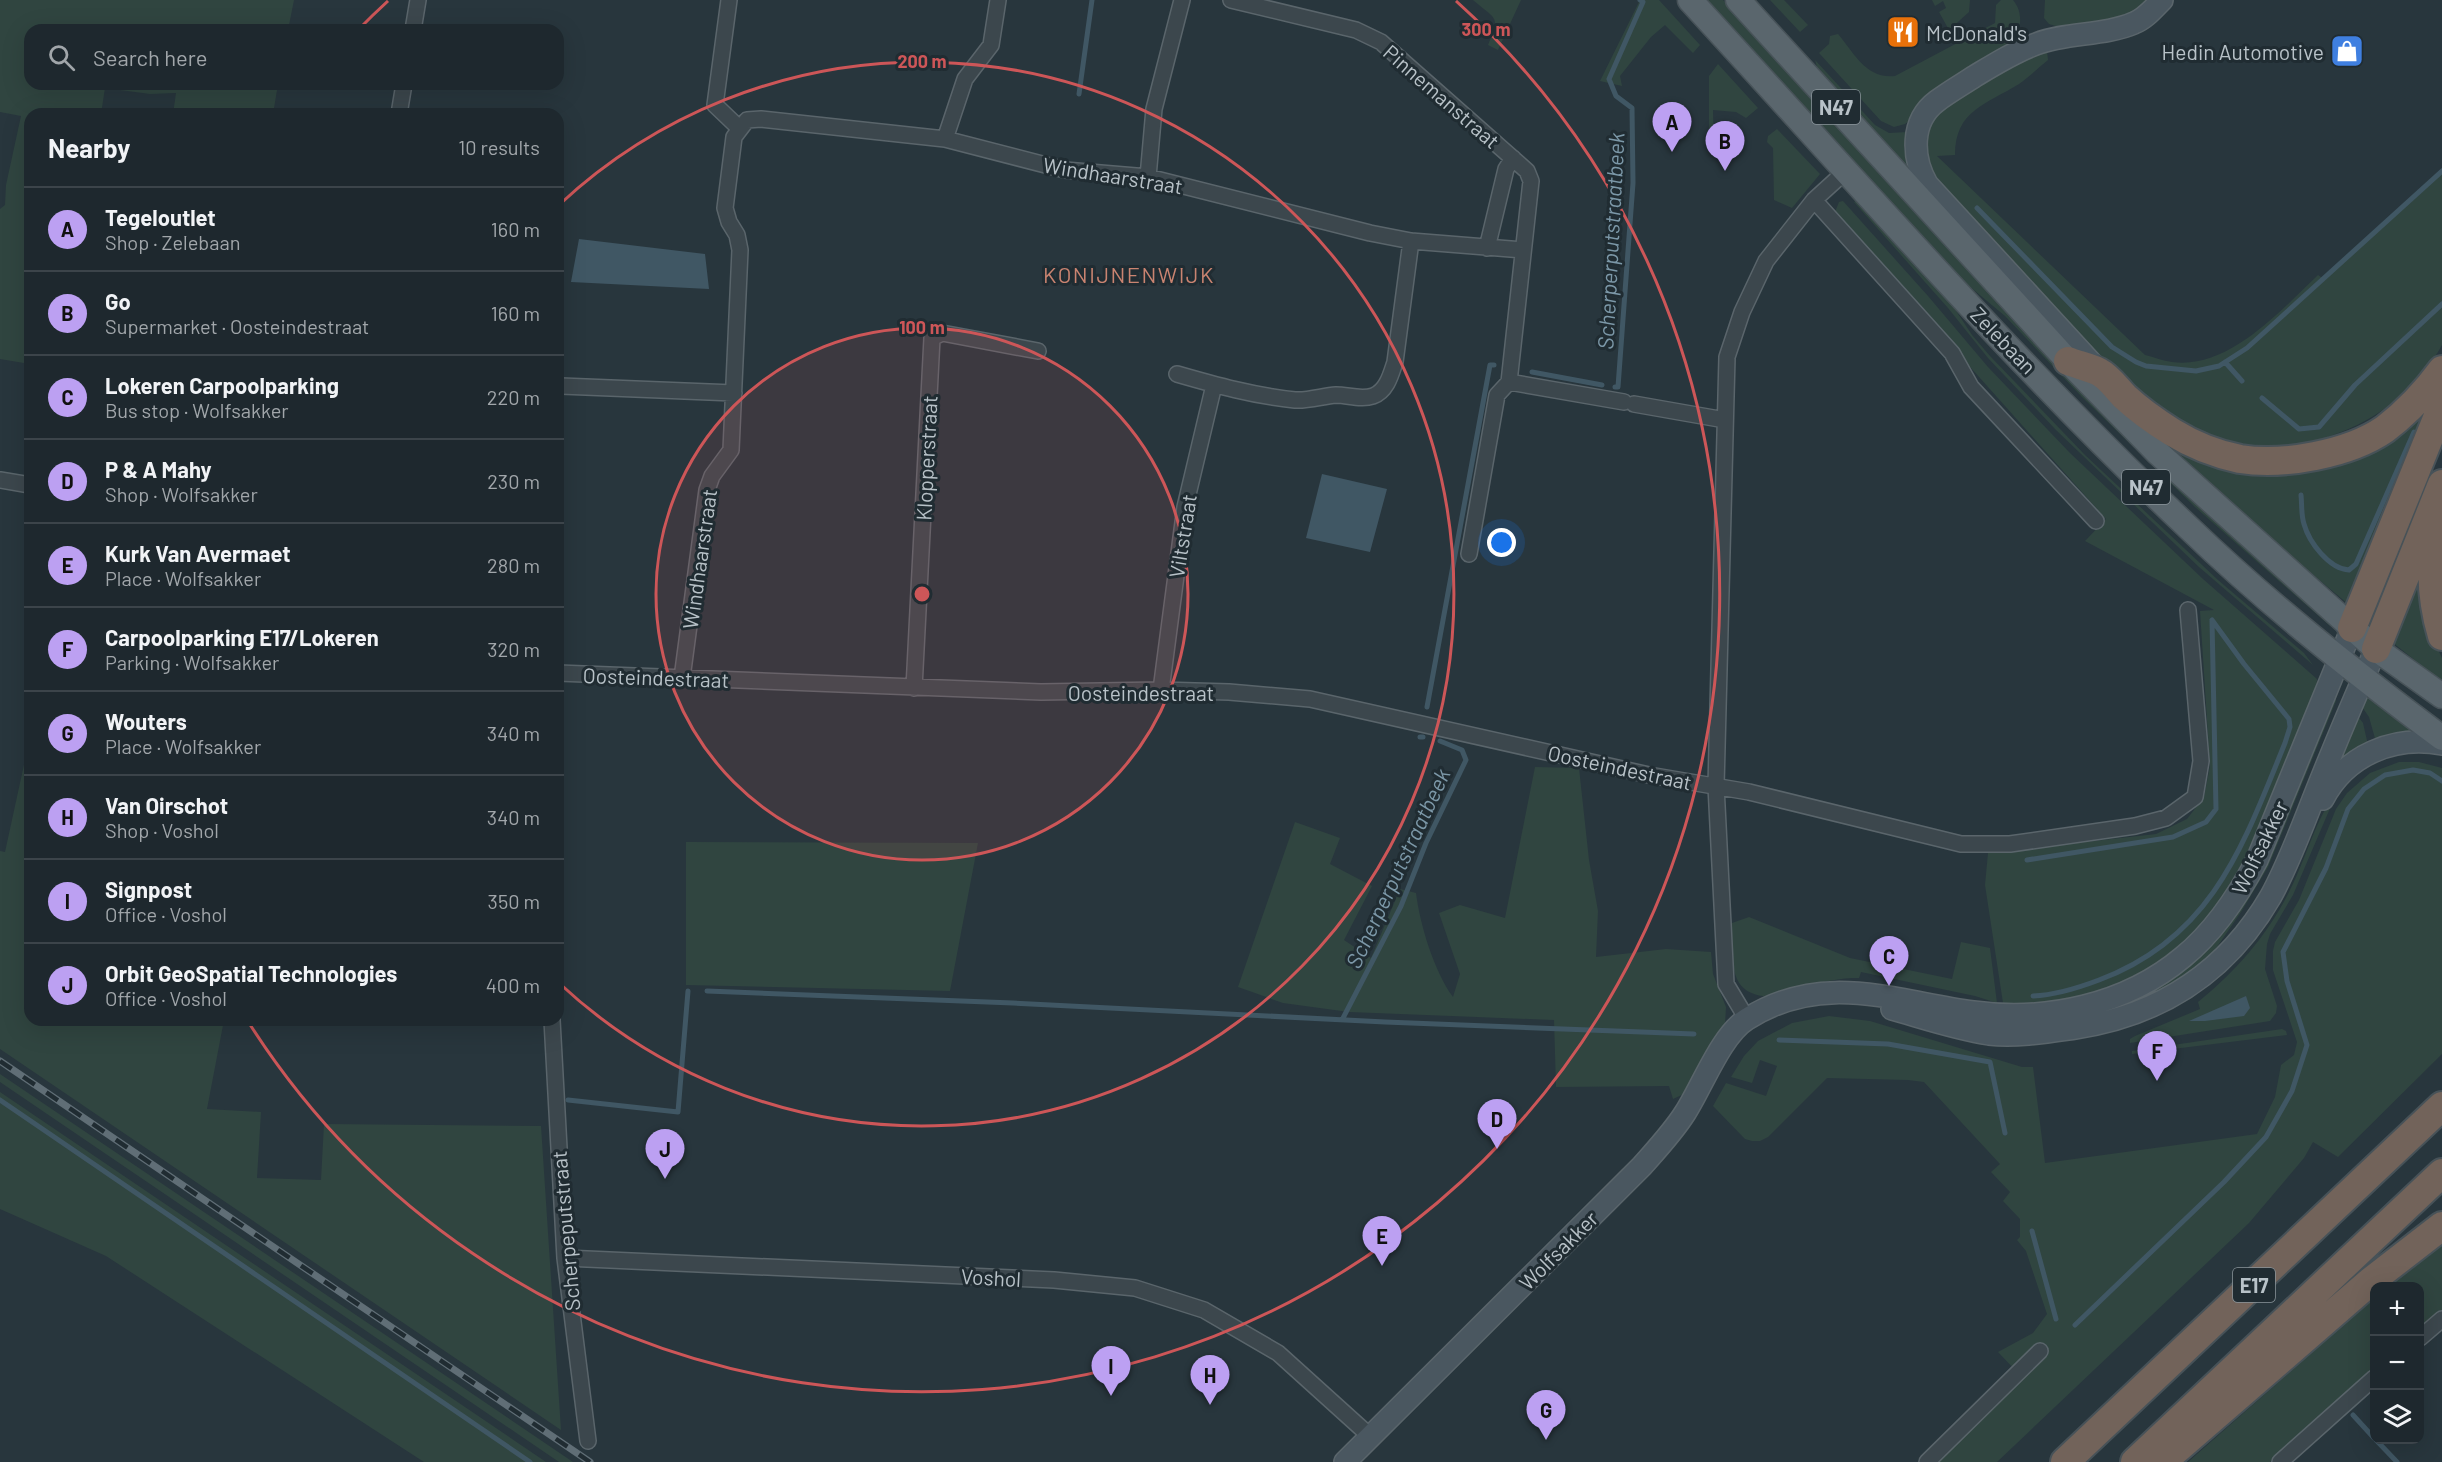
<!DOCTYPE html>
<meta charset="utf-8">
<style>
:root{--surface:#1e282e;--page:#2b343a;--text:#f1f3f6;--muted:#a1a6aa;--line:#3c444a;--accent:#bca0f2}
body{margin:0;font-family:Barlow,sans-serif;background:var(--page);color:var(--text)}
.controls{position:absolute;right:18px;bottom:18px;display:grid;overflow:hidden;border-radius:12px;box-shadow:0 6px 24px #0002}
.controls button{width:54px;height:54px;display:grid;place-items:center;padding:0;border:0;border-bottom:2px solid var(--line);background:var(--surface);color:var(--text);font:30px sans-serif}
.you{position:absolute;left:1502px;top:543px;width:21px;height:21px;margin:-15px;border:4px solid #fff;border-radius:50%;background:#1a73e8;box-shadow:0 0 0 9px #1a73e833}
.badge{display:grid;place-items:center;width:39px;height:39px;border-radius:50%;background:var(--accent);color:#111;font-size:20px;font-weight:700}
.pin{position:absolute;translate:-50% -50px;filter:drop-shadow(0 2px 3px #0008)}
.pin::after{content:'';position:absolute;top:32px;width:21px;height:18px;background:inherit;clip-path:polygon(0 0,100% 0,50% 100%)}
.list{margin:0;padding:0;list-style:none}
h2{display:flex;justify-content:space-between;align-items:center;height:78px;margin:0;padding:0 24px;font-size:26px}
h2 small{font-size:20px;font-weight:400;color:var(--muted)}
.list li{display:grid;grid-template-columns:39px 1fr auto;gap:18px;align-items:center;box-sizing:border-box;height:84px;padding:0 24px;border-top:2px solid var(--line)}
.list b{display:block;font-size:22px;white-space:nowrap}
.list p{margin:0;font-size:20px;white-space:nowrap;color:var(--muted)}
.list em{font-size:20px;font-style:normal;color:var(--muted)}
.icon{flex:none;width:33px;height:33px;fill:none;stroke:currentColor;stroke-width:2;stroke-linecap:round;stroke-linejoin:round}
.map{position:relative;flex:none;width:2442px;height:1462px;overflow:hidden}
.search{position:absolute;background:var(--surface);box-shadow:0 6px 24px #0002;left:24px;top:24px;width:540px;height:66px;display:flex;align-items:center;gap:15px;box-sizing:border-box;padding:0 21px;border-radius:18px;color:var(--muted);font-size:22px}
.panel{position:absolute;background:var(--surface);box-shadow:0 6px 24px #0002;left:24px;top:108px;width:540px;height:918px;border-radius:18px}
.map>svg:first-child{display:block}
.green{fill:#304540}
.water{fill:#405764}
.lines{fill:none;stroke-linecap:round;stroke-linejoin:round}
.stream{stroke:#405764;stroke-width:5}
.street-casing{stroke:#5a656b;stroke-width:18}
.secondary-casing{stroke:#5a656b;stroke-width:24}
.primary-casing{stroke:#485359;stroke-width:27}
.highway-casing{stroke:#475258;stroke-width:32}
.street{stroke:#3c474d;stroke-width:15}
.secondary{stroke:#4a5760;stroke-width:21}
.primary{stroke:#5a666d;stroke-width:24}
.highway{stroke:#72635a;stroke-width:28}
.rail-casing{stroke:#606e76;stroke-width:7}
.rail{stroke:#202c32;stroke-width:4.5;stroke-dasharray:14;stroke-linecap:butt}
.ring{fill:none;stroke:#cd5658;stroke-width:3}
.labels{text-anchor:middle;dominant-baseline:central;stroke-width:6;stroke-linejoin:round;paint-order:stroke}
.shield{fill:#202c32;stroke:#8a959b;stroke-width:1.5}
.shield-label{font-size:20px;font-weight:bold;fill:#b8c2c8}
.poi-label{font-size:21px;fill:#b8c2c8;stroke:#202c32;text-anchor:start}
.street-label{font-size:21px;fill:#b8c2c8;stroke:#202c32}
.water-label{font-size:22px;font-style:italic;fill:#7c98a8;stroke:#202c32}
.neighbourhood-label{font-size:22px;letter-spacing:1.5px;fill:#ca8471;stroke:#202c32}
.centre{fill:#cd5658;stroke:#202c32;stroke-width:3}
.ring-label{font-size:18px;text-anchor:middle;font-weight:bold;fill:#cd5658;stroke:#202c32;stroke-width:6;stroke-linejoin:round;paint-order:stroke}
</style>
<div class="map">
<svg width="2442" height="1462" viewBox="0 0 2442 1462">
<rect width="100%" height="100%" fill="#28363d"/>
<path class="green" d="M0,0H294L288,30H30V84H278L273,114H173L176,93L150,94L105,88L101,114H30V364L0,359V209L5,205L6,185L21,116L0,112Z
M1473,0H1521L1498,50L1488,45C1501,15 1496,20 1473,0Z
M1640,0H1659L1700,45L1693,53L1665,25L1651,37L1620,76L1622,86L1600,81Z
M1706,0H1723L2197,504L2335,627L2330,626L2195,507L2082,397L2005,316L1963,281Z
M1770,0H1784L1808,25L1800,32Z
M1932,0H1970L1969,12L1949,30L1939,12L1946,8L1943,1L1935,6Z
M2001,0H2013C2024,13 2021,30 2013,44L1905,124L1894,127L1881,121L1819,53L1829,44L1830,36L1838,34C1855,54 1866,79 1895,76L1995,23L1996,5Z
M2045,0H2148L2142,8L2126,16L2103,22L2062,28L2049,24L2044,18Z
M2047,51L2048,60C2038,68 2029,77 2019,84C1987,104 1955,110 1955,155L1937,156L2145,355C2154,357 2163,361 2172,362C2229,370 2281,310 2318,275L2324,279L2442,171V345C2419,387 2378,420 2333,435C2323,439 2312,443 2302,445C2230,458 2161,419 2110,371C2087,349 2067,323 2045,300C2007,259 1969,217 1931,176C1929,166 1925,154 1925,144C1925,112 1978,81 2003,67C2016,60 2032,56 2047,51Z
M1815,60L1875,125L1889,133L1907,132L1904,145L1907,168L1819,74Z
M1718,64L1758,108L1746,118L1736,112L1713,110L1714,153H1709V76Z
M1777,129L1820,174L1792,208L1774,200L1773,148L1767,142L1768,136Z
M1857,200L1945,294L1972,335L1990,356L2085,455L2218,580L2304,653L2313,665L2199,567L2056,430L1988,358L1948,308L1854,202Z
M1843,201L1928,296L1988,367L2070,453L2203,579L2317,679L2316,697L2253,851L2214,916L2154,969L2103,992L2018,1009L2017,1003H2003L1985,885L1988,853L2156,834L2187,819L2204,797L2210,766L2200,611L2214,610L2085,541L2106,519L1838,219L1835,212L1839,202Z
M2439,391L2348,604L2270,539L2162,438L2268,471Z
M2425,550L2432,637L2442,658V682L2387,638Z
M2336,695V701L2268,867L2241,912L2206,963L2156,997L2106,1012L2198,952Z
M2365,697L2371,698L2416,732L2376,742L2369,717L2360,704Z
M2354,711L2363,723L2368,745L2334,769Z
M30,737V1020H224L207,1109L261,1112L257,1178L321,1180L324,1124L541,1126L561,1430L0,1049V851L5,852Z
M2370,761L2372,764L2352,777L2334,799L2293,895L2270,934L2267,944L2265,969L2277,1006L2276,1013L2270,1021L2130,1043V1039L2135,1036L2200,1009L2198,1002C2235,972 2266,937 2288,894C2314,844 2319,792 2370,761Z
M2399,762H2419L2442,768V1054L2338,1157L2313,1142L2304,1158L2249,1223L1997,1462H1935L2049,1350L2043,1345L2016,1371L1998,1352L2033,1333L2047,1314L2026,1251L2017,1240L2020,1237V1219L2003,1201L2010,1192L1991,1172L2000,1164L1924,1082L1908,1080L1827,1078L1768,1137L1760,1141H1752L1745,1139L1713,1106L1726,1083L1766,1096L1777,1066L1760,1060L1752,1083L1731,1077L1744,1056L1758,1041L1792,1023L1829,1016L1870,1021L2022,1067H2033L2045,1163L2257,1134L2275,1097L2281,1065L2294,1055L2297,1042L2273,970V951L2275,942L2299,900L2336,809L2347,793L2370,773Z
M1535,767L1579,768L1589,860L1598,911L1596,957L1666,949L1711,952L1713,974L1726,1007L1725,1025L1709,1048L1686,1093L1673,1099L1669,1086L1556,1087L1554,1020L1349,1012L1283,1003L1238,987L1295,822L1340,838L1330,864L1372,886L1344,940L1371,958L1400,889L1416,893C1420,925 1434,971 1453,997L1460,974L1439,913L1460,905L1505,918Z
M686,842L978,843L950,991L686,985Z
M1749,917L1850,958L1952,979L1961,942L1990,948L1997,1003L1975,996L1861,972L1859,978C1843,977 1812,984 1795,988C1785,990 1774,996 1763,996C1752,995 1741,989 1737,979C1730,962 1732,942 1732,923Z
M2282,1029L2286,1031L2287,1035L2132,1054V1051Z
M0,1074L573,1462H559L0,1082Z
M0,1092L546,1462H424L106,1256L0,1209Z
M2442,1244V1311L2420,1330V1286H2389Z
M2374,1298V1369L2270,1462H2188Z"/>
<path class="water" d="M579,239L705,254L709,289L571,282Z
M1322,474L1387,489L1370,552L1306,538Z
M2246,996L2250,1008L2244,1016L2205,1021H2189Z"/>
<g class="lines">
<path class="stream" d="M1079,94L1092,0
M1977,208L2112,347L2136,362L2146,366L2196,371L2219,366L2247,348L2442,171
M2225,362L2242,381
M1532,372L1602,385
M1615,387H1618L1633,183L1632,108L1616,96L1609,79L1643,2L1640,0
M2262,398L2299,429L2319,427L2355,385L2442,304
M2301,495C2302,504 2301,515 2304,524C2309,542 2329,569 2349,570L2356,564L2414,432
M1427,707L1490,365H1494
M1420,737H1423
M2027,860L2173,837L2206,822L2216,809L2212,621
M707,991L1013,1003L1385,1022L1694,1034
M2033,996C2056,995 2078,988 2099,980C2212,938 2243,846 2285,743L2290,727L2289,719L2244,664L2212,620
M1342,1020L1401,906L1426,843L1466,760L1462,750L1440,741
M1779,1040L1888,1044L1990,1062L2005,1133
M0,1100L530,1462
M568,1100L678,1112L688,991
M2032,1231L2056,1319
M2075,1325L2224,1182L2266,1137L2292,1091L2307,1045L2287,981L2283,952L2326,868L2348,809L2364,789L2385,775L2413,770L2430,773L2442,781
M2353,1415L2374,1438
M2376,1440L2397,1462"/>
<defs>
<path id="street" d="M729,0L715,105L739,128
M1231,0L1356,30L1381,42L1527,171L1531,181L1509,382L1497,395L1469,554
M413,30L418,0
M399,114L404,84
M945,139L965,79L991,45L998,0
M1148,177L1154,109L1182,0
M1814,200L1952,353L1971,387L2096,521
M1487,248L1506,169L1513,158
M1177,374C1215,385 1255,396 1295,400C1308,401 1323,396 1336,395C1348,395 1361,400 1373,396C1387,391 1391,374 1395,362L1411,241
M1509,382L1624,402
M561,386L734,393
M1634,404L1725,420
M0,480L30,485
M558,673L1041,692L1161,690L1229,692L1310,699L1649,775L1749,792L1961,844H2010L2135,826L2166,818L2195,797L2201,761L2188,610
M682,678L707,490L712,476L731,450L740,250L737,235L729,222L725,208L734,137L747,120L761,119L945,139L1065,170L1148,177L1370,233L1411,241L1523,250
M914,688L932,338L942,333L1038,351
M1161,690L1185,507L1214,385
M1747,1019L1726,984L1716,786L1727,357L1742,312L1766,261L1814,200L1847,170
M552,1020L565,1258L588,1441
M565,1258L1054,1280L1135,1288L1204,1310L1278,1353L1371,1437
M2420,1338L2442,1319
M1927,1462L2040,1351
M2280,1462L2374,1378"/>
<path id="secondary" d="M2098,370L1927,184C1912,158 1910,121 1937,101C1949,92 1963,84 1975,76C1995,64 2014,52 2036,44C2067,32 2104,36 2134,23C2145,19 2154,8 2162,0
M2323,799C2346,755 2394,735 2442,744
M1892,1009C1924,1018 1956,1029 1989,1034C2017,1037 2047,1032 2075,1028C2161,1015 2227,972 2271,896C2289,863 2302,827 2316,792C2335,744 2355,697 2376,649
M1345,1462L1642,1166C1657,1149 1673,1132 1685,1113C1702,1087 1721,1035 1747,1019C1823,971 1893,1001 1973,1012C2046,1022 2126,1005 2183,957C2215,931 2238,896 2257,860L2352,628"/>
<path id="primary" d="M1690,0C1854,178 2013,362 2189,528C2268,604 2354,672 2442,738
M1738,0L2068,361L2158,453L2376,649L2442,696"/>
<path id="highway" d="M2068,361C2078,365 2089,367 2099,372C2109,377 2117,389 2125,397C2139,410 2156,422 2172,432C2193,445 2216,454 2240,459C2283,466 2349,454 2385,429C2407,412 2426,392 2442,370
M2439,523C2429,561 2431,599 2442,636
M2352,628L2442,406
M2376,649L2442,484
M2065,1462L2442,1106
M2135,1462L2442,1173
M2162,1462L2371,1281L2442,1226"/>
</defs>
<use href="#street" class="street-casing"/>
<use href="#secondary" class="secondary-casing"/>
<use href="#primary" class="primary-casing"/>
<use href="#highway" class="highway-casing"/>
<use href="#street" class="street"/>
<use href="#secondary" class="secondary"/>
<use href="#primary" class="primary"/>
<use href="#highway" class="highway"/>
<defs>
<path id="rail" d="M0,1061L590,1462"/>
</defs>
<use href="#rail" class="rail-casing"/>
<use href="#rail" class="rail"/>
</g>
<circle cx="922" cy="594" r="266" fill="#cd5658" fill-opacity=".12"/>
<g class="ring">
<circle cx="922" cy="594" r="266"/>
<path d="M559 205A532 532 0 1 1 559 983"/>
<path d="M358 30A798 798 0 0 1 388 1M1456 1A798 798 0 1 1 249 1023"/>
</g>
<defs>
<symbol id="restaurant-square" viewBox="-11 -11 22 22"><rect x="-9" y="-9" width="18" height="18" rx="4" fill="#e8710a" stroke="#202c32"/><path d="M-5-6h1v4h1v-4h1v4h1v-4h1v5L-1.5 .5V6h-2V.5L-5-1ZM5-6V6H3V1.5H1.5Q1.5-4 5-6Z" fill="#fff"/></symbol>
<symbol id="shop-square" viewBox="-11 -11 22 22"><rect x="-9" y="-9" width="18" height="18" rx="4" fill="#3f7fe0" stroke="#202c32"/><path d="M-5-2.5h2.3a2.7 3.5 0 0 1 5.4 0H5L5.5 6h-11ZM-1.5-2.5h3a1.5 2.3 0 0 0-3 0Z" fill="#fff"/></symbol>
</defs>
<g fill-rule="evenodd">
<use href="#restaurant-square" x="1884" y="13" width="38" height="38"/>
<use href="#shop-square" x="2328" y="32" width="38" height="38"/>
</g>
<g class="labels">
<g class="shield">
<rect x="1812" y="90" width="48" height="34" rx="4.5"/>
<rect x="2122" y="470" width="48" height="34" rx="4.5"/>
<rect x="2233" y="1268" width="42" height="34" rx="4.5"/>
</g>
<g class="shield-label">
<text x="1836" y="107">N47</text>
<text x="2146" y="487">N47</text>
<text x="2254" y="1285">E17</text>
</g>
<g class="poi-label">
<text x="1926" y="32">McDonald's</text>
<text x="2324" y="51" text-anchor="end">Hedin Automotive</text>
</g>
<g class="street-label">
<text transform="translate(1442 96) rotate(41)">Pinnemanstraat</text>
<text transform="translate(1113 175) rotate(9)">Windhaarstraat</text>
<text transform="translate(2004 340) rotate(46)">Zelebaan</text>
<text transform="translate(926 458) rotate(-87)">Klopperstraat</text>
<text transform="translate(1182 536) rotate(-81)">Viltstraat</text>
<text transform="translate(699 559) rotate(-82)">Windhaarstraat</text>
<text transform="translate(656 677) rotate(2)">Oosteindestraat</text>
<text x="1141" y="692">Oosteindestraat</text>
<text transform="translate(1620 767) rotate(12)">Oosteindestraat</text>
<text transform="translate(2259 847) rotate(-64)">Wolfsakker</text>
<text transform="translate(565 1231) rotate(-95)">Scherpeputstraat</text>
<text transform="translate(1558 1250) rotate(-45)">Wolfsakker</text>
<text transform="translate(991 1277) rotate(3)">Voshol</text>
</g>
<g class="water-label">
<text transform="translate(1610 241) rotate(-87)">Scherperputstraatbeek</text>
<text transform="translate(1397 868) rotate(-65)">Scherperputstraatbeek</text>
</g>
<g class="neighbourhood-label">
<text x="1129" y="274">KONIJNENWIJK</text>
</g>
</g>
<circle cx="922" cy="594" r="9" class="centre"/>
<g class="ring-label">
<text x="1486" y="36">300 m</text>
<text x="922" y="68">200 m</text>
<text x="922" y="334">100 m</text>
</g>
</svg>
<div class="controls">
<button>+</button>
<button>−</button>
<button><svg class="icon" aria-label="layers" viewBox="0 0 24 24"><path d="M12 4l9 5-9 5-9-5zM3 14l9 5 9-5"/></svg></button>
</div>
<div class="you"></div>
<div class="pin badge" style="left:1672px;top:152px">A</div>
<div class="pin badge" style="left:1725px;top:171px">B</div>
<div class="pin badge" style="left:1889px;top:986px">C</div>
<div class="pin badge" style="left:1497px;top:1149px">D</div>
<div class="pin badge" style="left:1382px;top:1266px">E</div>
<div class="pin badge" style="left:2157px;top:1081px">F</div>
<div class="pin badge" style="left:1546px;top:1440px">G</div>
<div class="pin badge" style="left:1210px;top:1405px">H</div>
<div class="pin badge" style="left:1111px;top:1396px">I</div>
<div class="pin badge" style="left:665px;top:1179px">J</div>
<div class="search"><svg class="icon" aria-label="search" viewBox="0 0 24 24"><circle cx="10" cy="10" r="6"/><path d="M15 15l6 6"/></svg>Search here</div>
<section class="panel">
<h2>Nearby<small>10 results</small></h2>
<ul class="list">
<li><span class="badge">A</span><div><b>Tegeloutlet</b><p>Shop · Zelebaan</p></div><em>160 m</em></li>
<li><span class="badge">B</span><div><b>Go</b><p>Supermarket · Oosteindestraat</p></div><em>160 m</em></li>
<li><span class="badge">C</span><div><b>Lokeren Carpoolparking</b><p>Bus stop · Wolfsakker</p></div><em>220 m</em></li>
<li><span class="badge">D</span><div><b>P &amp; A Mahy</b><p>Shop · Wolfsakker</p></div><em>230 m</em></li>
<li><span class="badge">E</span><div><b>Kurk Van Avermaet</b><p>Place · Wolfsakker</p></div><em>280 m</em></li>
<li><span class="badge">F</span><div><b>Carpoolparking E17/Lokeren</b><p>Parking · Wolfsakker</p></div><em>320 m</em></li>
<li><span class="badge">G</span><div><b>Wouters</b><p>Place · Wolfsakker</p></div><em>340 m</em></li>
<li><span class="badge">H</span><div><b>Van Oirschot</b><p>Shop · Voshol</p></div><em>340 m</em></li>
<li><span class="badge">I</span><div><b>Signpost</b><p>Office · Voshol</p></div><em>350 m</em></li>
<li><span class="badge">J</span><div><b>Orbit GeoSpatial Technologies</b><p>Office · Voshol</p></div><em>400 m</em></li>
</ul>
</section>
</div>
